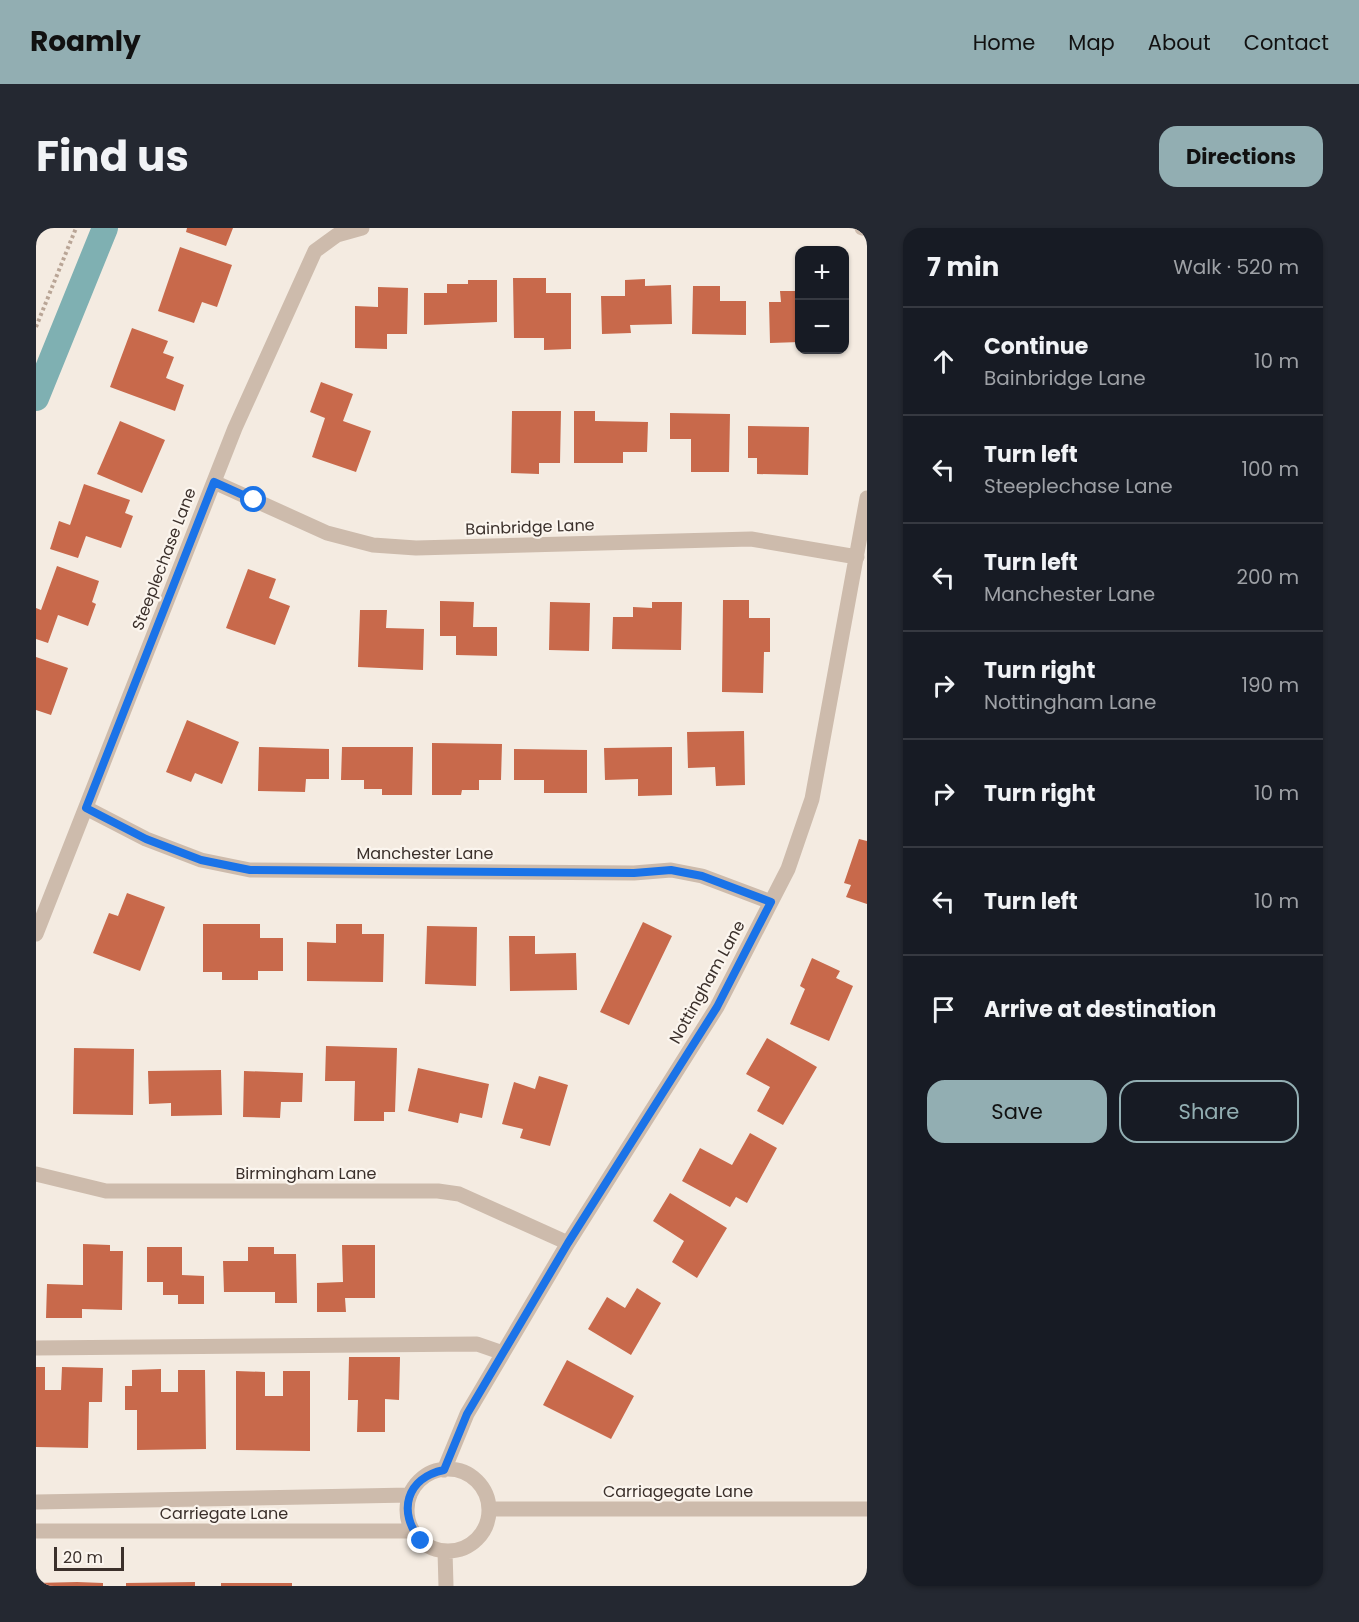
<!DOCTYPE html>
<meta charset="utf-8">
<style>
:root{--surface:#171b24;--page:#242831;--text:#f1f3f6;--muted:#9ea1a6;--line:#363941;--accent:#92aeb2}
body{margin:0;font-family:Poppins,sans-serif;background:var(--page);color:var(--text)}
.controls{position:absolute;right:18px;top:18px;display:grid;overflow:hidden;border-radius:12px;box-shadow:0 2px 4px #0004}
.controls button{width:54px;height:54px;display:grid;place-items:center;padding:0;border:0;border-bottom:2px solid var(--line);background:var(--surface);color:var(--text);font:30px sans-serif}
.scale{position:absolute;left:18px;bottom:15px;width:70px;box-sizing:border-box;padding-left:6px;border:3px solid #3b302b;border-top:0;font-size:16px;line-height:21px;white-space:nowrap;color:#3b302b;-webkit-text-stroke:4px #fbf5ee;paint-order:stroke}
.stop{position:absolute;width:18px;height:18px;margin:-14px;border:4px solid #1a73e8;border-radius:50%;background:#fff}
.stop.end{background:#1a73e8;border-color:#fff;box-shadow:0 2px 6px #0008}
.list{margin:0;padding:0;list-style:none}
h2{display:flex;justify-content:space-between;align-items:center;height:78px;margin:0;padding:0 24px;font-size:26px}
h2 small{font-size:20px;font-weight:400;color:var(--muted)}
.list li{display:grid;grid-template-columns:39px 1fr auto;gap:18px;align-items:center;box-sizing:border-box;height:108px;padding:0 24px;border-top:2px solid var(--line)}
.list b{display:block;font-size:22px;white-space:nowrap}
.list p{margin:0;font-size:20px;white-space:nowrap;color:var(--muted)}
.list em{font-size:20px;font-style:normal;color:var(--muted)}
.actions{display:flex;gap:12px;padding:18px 24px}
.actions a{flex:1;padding:14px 0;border:2px solid var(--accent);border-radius:18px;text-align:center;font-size:21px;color:var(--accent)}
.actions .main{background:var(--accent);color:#111}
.icon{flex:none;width:33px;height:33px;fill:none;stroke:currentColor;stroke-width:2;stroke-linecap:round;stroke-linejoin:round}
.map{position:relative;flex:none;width:831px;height:1358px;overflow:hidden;border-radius:18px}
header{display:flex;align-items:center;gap:36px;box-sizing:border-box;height:84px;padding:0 30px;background:var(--accent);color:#111}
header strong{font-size:28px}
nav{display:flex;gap:33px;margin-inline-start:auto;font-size:21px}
.intro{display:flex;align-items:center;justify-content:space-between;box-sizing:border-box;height:144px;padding:0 36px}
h1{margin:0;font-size:42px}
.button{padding:15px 27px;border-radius:18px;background:var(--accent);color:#111;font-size:21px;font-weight:700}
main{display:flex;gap:36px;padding:0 36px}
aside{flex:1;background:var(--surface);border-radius:18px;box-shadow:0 2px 4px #0004}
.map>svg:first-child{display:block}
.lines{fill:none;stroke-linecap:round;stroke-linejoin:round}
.canal{stroke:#7fb0b2;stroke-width:26}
.building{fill:#c8694b}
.path{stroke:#b9a596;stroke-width:4;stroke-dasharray:3 3;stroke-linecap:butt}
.minor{stroke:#cdbbac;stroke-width:15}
.route{stroke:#1a73e8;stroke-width:8}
.labels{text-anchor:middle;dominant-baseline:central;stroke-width:4.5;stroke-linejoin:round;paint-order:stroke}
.street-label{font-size:16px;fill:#3b302b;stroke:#fbf5ee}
</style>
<header>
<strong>Roamly</strong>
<nav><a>Home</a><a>Map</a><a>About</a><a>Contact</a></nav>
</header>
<div class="intro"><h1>Find us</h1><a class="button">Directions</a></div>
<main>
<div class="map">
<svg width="831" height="1358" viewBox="0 0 831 1358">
<rect width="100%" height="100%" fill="#f4ebe1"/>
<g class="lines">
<path class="canal" d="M0,170L69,0"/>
</g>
<path class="building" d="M151,0H197L190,18L150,4Z
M144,19L196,37L181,79L166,74L158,95L122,83Z
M477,50H510V65H535V121L508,122V110H478Z
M609,51V58L635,57L636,96L594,97L595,105L566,106L565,68H589V52Z
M432,52H461V94L388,97V65H411V56H432Z
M657,58H684V73H710V107L656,106Z
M342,59L372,60L371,106H351V121L319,120V78L342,79Z
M744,63H764V114L734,115L733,74H745Z
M96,100L132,113L127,125L138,129L130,150L148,157L139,183L74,159Z
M285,154L317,166L307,193L335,203L320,244L276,229L289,190L274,184Z
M476,183H525L524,235H503V246L475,245Z
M538,183H559V193L612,194L611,224H587V235H538Z
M634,185L694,186L693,244H655V211H634Z
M84,193L129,212L106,265L61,246Z
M712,198L773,199L772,247L721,246V230H712Z
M48,256L94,272L89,285L97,288L85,320L50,308L42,330L14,321L23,293L34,297Z
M21,338L63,353L56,374L60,376L52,398L22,387L12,415L0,411V380L5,382Z
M212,341L240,351L233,370L254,378L239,417L190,400Z
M687,372H713V390H734V424H728L727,465L686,464Z
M404,373L438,374L437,399H461V428L420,427V408H404Z
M514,374L554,375L553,423L513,422Z
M616,374H646L645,422L576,421L577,389H597V379L616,380Z
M324,382H351L350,400L388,401L387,442L322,439Z
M0,429L32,440L15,487L0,482Z
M151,492L203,514L186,556L159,545L155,554L130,544Z
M708,503L709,557L680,558L679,539L652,540L651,504Z
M396,515L466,516L465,552H443V562H426L425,567H396Z
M223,519L293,521V551H270L269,564L222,563Z
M306,519H377L376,567H346V561H328V552H305Z
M636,519V567L602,568V551L569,552L568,520Z
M478,521L551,522V565H508V552H478Z
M823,611L831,613V676L810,669L815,657L808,655Z
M91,665L129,679L104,743L57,725L73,685L82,688Z
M607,694L636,708L593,797L564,784Z
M167,696H224V710H247V743H222V752H186V744H167Z
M300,696H326V706H348L347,754L271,753V714L300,715Z
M391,698L441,699L440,758L389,756Z
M473,708H499V726L540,725L541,762L474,763Z
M776,730L804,743L800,750L817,758L793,813L754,796L769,761L764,758Z
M731,810L781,839L747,897L721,883L734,859L710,846Z
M290,818L361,820L359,884H348V893H318L319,853H289Z
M38,820L98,821L97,887L37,886Z
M382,840L453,856L446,890L424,885L422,895L372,883Z
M185,842L186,887L135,888V875L113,876L112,843Z
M208,843L267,845L266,874H245L244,890L207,889Z
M503,848L532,857L514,918L484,910L487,901L466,896L478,854L499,861Z
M714,905L741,920L711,975L700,969L694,979L646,953L664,920L696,937Z
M634,965L691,1000L661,1050L636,1034L648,1013L617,993Z
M47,1016L74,1017V1023H87L86,1082L46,1081V1090H10L11,1056L47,1057Z
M306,1017H339V1070H309L310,1084H281V1055L307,1054Z
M111,1019H146V1047L168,1048V1076H142V1067H127V1054H111Z
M212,1019H238V1026H260L261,1075H239V1064H188L187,1033H212Z
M601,1060L625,1075L595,1127L552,1101L571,1069L589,1080Z
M313,1129H364L363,1172L349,1171V1204H321L322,1172H312Z
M531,1132L598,1168L575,1211L507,1177Z
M0,1139H9V1162H25L26,1139L67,1140L66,1174H53L52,1220L0,1219Z
M125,1141V1164H142V1142H169L170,1221L101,1222V1182H89V1158H96V1142Z
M200,1143L229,1144V1168H247V1143H274V1223L200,1222Z
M41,1354L67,1355V1358H0V1355Z
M159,1354V1358H90V1355Z
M185,1355H256V1358H185Z"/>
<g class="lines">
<path class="path" d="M0,99L40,0"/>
<path class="minor" d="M826,0L831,1
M178,254L291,305L337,317L380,320L715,311L821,329
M50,580L110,611L165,632L214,642L598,645L635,642L666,648L735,674
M0,706L199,200L279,23L301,7L326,0
M0,946L70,963H402L423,966L532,1015
M0,1120L441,1116L467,1125
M371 1282a41 41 0 1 1 82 0a41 41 0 1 1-82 0Z
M408,1242L431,1186L532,1015L681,779L752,641L776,571L831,270
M0,1274L374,1267
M453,1281H831
M0,1303H377
M409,1323L410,1358"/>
</g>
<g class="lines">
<path class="route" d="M218,272L178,254L50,580L110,611L165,632L214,642L598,645L635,642L666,648L735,674L681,779L532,1015L431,1186L408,1242C370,1250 361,1284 385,1313"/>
</g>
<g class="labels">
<g class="street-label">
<text transform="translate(494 299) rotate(-2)">Bainbridge Lane</text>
<text transform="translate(128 331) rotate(-69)">Steeplechase Lane</text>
<text x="389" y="625">Manchester Lane</text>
<text transform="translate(671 754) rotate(-61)">Nottingham Lane</text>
<text x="270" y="945">Birmingham Lane</text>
<text x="642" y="1263">Carriagegate Lane</text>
<text x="188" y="1285">Carriegate Lane</text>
</g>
</g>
</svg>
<div class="controls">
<button>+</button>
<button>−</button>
</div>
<div class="scale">20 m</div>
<div class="stop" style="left:218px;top:272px"></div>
<div class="stop end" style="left:385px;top:1313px"></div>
</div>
<aside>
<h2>7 min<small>Walk · 520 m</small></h2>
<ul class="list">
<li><svg class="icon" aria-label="ahead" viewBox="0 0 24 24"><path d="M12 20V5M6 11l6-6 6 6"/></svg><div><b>Continue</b><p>Bainbridge Lane</p></div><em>10 m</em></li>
<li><svg class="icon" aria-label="left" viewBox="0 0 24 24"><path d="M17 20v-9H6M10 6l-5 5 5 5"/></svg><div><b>Turn left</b><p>Steeplechase Lane</p></div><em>100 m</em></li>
<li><svg class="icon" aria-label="left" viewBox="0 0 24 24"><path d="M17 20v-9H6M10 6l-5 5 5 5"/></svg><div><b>Turn left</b><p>Manchester Lane</p></div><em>200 m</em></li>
<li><svg class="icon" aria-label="right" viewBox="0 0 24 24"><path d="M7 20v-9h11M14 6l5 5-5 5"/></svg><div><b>Turn right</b><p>Nottingham Lane</p></div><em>190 m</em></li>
<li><svg class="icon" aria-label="right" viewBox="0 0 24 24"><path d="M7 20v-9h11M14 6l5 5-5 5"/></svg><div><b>Turn right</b></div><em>10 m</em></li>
<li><svg class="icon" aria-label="left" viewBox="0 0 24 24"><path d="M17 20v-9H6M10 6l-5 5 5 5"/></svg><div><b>Turn left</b></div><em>10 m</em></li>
<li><svg class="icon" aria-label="arrive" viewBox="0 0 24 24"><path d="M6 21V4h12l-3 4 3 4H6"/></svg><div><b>Arrive at destination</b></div></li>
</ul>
<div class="actions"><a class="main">Save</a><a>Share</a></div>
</aside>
</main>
